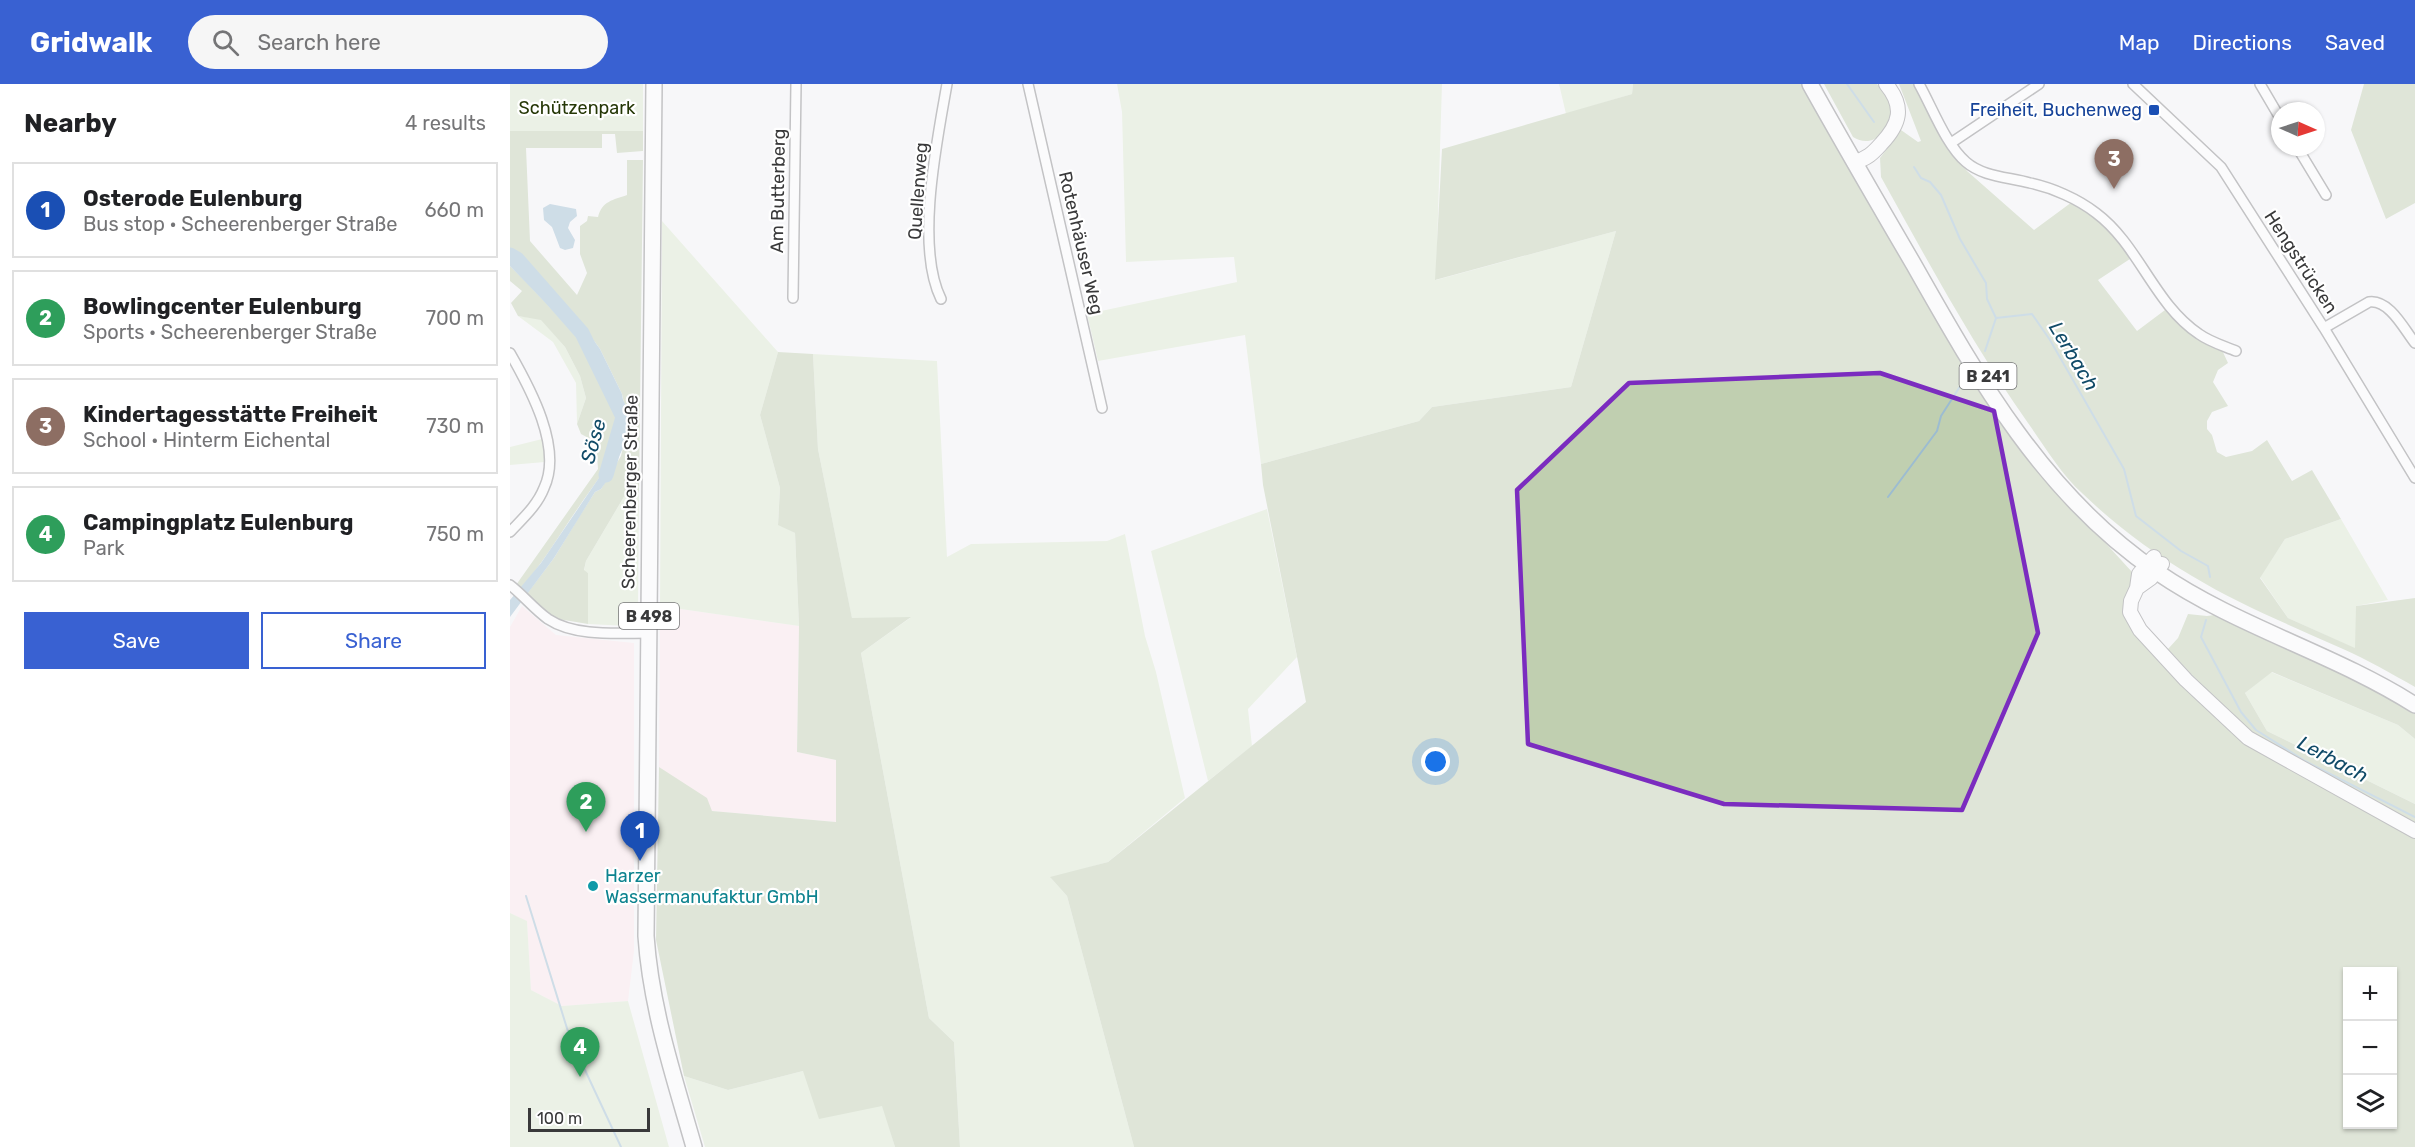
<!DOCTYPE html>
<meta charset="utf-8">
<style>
:root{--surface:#fff;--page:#f6f6f6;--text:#202124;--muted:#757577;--line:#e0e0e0;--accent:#3961d2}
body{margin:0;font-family:Rubik,sans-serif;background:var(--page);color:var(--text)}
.controls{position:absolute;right:18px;bottom:18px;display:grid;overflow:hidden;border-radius:0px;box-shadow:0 2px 4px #0004}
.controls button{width:54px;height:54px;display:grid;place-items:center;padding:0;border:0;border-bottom:2px solid var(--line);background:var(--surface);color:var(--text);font:30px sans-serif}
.compass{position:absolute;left:1761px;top:18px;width:54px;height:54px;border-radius:50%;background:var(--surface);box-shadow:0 2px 4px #0004;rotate:93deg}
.scale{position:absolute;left:18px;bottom:15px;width:122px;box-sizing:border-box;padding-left:6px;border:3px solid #39393a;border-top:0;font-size:16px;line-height:21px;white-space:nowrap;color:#39393a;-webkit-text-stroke:4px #fff;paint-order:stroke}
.you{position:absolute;left:926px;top:678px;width:21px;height:21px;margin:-15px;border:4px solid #fff;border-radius:50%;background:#1a73e8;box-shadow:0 0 0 9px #1a73e833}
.badge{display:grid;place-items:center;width:39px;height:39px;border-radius:50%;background:var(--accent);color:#fff;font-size:20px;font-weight:700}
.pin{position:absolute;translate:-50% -50px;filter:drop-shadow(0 2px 3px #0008)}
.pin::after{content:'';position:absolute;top:32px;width:21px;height:18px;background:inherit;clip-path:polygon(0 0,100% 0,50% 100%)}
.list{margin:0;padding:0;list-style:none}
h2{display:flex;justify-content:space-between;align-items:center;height:78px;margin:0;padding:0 24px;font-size:26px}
h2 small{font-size:20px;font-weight:400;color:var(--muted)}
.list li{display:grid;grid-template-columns:39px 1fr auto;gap:18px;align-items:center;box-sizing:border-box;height:96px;margin:0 12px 12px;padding:0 12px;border:2px solid var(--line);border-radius:0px}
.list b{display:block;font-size:22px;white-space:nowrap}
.list p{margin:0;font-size:20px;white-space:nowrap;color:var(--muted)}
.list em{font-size:20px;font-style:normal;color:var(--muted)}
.actions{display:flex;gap:12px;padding:18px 24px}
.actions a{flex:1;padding:14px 0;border:2px solid var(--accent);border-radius:0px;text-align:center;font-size:21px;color:var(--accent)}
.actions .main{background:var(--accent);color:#fff}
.icon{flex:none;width:33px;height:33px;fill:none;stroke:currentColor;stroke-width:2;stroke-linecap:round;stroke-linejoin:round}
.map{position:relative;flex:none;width:1905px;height:1063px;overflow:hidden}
header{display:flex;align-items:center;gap:36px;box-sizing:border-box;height:84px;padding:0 30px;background:var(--accent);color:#fff}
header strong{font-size:28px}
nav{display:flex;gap:33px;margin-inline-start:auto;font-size:21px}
.search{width:420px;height:54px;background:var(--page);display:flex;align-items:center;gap:15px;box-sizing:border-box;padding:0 21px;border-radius:33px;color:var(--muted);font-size:22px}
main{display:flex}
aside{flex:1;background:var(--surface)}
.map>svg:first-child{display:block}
.commercial{fill:#fde7ea}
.green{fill:#dce9cf}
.forest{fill:#c0cfb0;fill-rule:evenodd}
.water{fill:#9cbcd1}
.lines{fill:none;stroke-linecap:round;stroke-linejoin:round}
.stream{stroke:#9cbcd1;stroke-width:2}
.river{stroke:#9cbcd1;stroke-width:15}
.street-casing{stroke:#838385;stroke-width:12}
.secondary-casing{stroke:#838385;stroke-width:16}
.primary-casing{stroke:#838385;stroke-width:18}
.street{stroke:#fff;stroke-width:9}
.secondary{stroke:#fff;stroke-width:14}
.primary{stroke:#fff;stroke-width:15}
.marked{fill:none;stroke:#7b2cbf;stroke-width:4.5;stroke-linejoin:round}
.transit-dot{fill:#1a4fb4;stroke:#fff;stroke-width:2}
.culture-dot{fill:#0f9aa8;stroke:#fff;stroke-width:2}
.labels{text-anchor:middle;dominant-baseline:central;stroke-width:4.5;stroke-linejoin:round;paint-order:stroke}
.shield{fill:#fff;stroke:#747475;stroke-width:1.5}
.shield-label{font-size:16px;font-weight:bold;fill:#39393a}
.park-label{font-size:18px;fill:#263807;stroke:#fff}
.transit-label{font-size:18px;fill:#164399;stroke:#fff;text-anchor:end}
.street-label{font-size:18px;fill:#39393a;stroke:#fff}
.culture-label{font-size:18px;fill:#0d838f;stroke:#fff;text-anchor:start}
.water-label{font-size:20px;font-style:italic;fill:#114b68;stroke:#fff}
</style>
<header>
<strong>Gridwalk</strong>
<div class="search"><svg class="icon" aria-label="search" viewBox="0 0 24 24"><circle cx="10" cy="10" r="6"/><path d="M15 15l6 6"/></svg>Search here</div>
<nav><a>Map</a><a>Directions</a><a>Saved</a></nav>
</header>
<main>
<aside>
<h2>Nearby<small>4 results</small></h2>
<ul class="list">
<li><span class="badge" style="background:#1a4fb4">1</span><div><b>Osterode Eulenburg</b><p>Bus stop · Scheerenberger Straße</p></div><em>660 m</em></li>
<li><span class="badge" style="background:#2e9e5b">2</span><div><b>Bowlingcenter Eulenburg</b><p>Sports · Scheerenberger Straße</p></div><em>700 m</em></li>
<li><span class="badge" style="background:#8d6e63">3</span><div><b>Kindertagesstätte Freiheit</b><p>School · Hinterm Eichental</p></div><em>730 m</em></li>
<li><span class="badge" style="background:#2e9e5b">4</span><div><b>Campingplatz Eulenburg</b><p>Park</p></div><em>750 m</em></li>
</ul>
<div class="actions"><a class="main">Save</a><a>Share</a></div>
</aside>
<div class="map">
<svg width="1905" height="1063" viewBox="0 0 1905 1063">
<rect width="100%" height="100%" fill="#f7f7f9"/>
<path class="commercial" d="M12,522L46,551L124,559V867L118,917L52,922L21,906L17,838L0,829V543Z
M150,522L289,542L287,668L326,676V738L202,727L149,683Z"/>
<path class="green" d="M0,0H133V47H0Z
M607,0H932L926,196L1106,147L1061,303L922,323L909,337L751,380L735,251L588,277L577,230L727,198L724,173L616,178L612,28Z
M1049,0H1123L1122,10L1056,30Z
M152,137L268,268L250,331L270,404L268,440L285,449L289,542L150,522Z
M8,232L31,235L55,263L70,292L76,314L67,340L66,299L43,258Z
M303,270L427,277L437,473L461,460L597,457L615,450L635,552L646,588L675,714L598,778L541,794L557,812L624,1063H450L444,958L419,934L351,569L400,534L342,535L308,365Z
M32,355L35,378L0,381V363Z
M129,409L128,530L126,537L117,542L78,540V489L74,487L76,477L115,411Z
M757,425L787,573L738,625L742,662L698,697L641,467Z
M1831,435L1878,516L1846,522V565L1778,534L1750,493L1775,455Z
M1761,588L1888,641L1905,655V720L1757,647L1735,609Z
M0,829L17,837L21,906L52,922L118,917L159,1063H0Z
M293,987L373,1022L385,1063H195L174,992L218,1006Z"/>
<path class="forest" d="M1123,0H1293L1326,61L1332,63L1426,229L1568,429L1623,489L1616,520L1727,650L1905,751V1063H624L557,812L540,793L598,778L796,618L753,401L751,380L909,337L922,323L1061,303L1106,147L925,196L932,65L1122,10ZM1838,888H1882V1040H1838Z
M1314,0H1367C1373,6 1378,13 1380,21C1386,42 1364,67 1343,53Z
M1389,0H1404L1439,62L1457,87L1524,146L1562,118L1594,139L1623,173L1588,196L1627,247L1659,223L1712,266L1718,279L1708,286L1703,298L1718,322L1702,328L1697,337V345L1702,351L1707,368L1716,373L1742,367L1757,356L1782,397L1802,386L1831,435L1775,455L1750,494L1778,534L1845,564L1846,522L1905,514V603C1882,590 1858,576 1833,565C1782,542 1730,521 1682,492C1643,469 1606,442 1573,410C1550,389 1536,364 1518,339C1463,261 1417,176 1371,93L1370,74L1391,46L1408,58L1411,57Z
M1854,0H1905V119L1876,135L1841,46Z
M0,47H133V67L107,69L105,50H92V64H16L20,157L67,211L77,189L70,170V142L77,137L78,132L88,133C92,117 103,116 117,111V76H133L129,409L115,411L76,477L74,486L78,489V540L42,534L16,511L44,474L69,433L85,408L91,405L111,372L115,355L116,329L112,310L90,265L79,250L62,239L0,171Z
M0,182C21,202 40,224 60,245C90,277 120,314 106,361C99,384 81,404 68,424C49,451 32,481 10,505L6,501L88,385L86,358L71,350L67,340L76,314L70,292L55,263L31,236L8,232L1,219L12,207L0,197Z
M268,268L303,270L308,365L342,534L401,533L351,569L419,934L444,958L450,1063H385L372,1022L309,1035L293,987L218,1006L174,992L146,856L149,683L197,714L202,727L326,738V676L287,668L289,542L285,449L268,441L270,404L250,331Z
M1678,530L1697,532L1711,530L1827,583L1905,626V655L1888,641L1762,588L1735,609L1757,647L1905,720V739L1786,675L1740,648L1681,590L1658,565L1668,554Z"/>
<path class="water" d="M40,120L66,125L67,132L60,138L58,144L65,156L63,164L55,166L50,164L42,143L34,136L33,124Z
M0,171L62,239L79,250L90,265L112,310L116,336L113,364L98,395L91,405L85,408L44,474L0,533V516L31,479L97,382L107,359L110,334L102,303L90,279L78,263L0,182Z"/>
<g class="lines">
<path class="stream" d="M1337,0L1364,38
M1404,83L1411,94L1420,98L1431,111L1450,155L1476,199L1477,215L1486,234L1522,230L1540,256L1614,385L1626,432L1671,467L1698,482L1700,493
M1475,267L1486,234
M1378,413L1427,347L1431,332L1458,290
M1696,536L1691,553L1731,628L1746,646L1795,677L1905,733
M16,812L60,954L111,1063
M57,957L64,964"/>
<path class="river" d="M0,171L7,175L72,249L113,333L96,391"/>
<defs>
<path id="street" d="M518,0L592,324
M1409,0C1422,23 1436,61 1456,78C1473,93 1499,93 1520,99C1543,104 1568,115 1586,129C1629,161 1644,220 1689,250C1700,258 1714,262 1726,267
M1623,0L1711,83L1814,244L1905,394
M1750,0L1770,34
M1441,59L1529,0
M1787,63L1816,111
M283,214L286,0
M431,215C405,162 427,57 437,0
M1814,244L1859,218C1879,215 1894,245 1905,259
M0,269C20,304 53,364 34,404C27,422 12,435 0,448
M0,501C13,511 24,525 38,535C65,553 108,549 138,549"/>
<path id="secondary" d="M1344,78C1357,75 1363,69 1371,60C1390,40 1395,23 1376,0
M1644,473L1629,490L1627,504L1621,517L1620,528L1630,546L1676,596L1738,654L1905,747
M1627,504L1641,494L1652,480"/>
<path id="primary" d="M144,0L136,852C141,925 164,993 184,1063
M1300,0C1334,61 1369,121 1404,181C1469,296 1535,412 1647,488C1727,543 1823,569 1905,621"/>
</defs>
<use href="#street" class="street-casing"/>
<use href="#secondary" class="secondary-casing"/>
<use href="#primary" class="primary-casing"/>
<use href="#street" class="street"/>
<use href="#secondary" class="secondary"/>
<use href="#primary" class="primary"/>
</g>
<path d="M0 0H1905V1063H0ZM1370,289L1484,327L1528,549L1452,726L1214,720L1018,660L1007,406L1119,299Z" fill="#f7f7f9" fill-opacity=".55" fill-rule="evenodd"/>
<path class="marked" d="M1370,289L1484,327L1528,549L1452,726L1214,720L1018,660L1007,406L1119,299Z"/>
<rect class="transit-dot" x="1638" y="20" width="12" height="12" rx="3"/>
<circle class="culture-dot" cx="83" cy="802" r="6"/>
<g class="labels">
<g class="shield">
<rect x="1449.5" y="279" width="57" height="26" rx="4.5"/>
<rect x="109" y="519" width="60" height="26" rx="4.5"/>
</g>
<g class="shield-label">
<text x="1478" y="292">B 241</text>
<text x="139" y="532">B 498</text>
</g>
<g class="park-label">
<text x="67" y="24">Schützenpark</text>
</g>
<g class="transit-label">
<text x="1632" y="26">Freiheit, Buchenweg</text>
</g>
<g class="street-label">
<text transform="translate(268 107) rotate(-89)">Am Butterberg</text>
<text transform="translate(408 107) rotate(-86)">Quellenweg</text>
<text transform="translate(571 159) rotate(77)">Rotenhäuser Weg</text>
<text transform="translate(1791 178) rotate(57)">Hengstrücken</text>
<text transform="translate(120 408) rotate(-89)">Scheerenberger Straße</text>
</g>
<g class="culture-label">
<text x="95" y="792">Harzer<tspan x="95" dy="21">Wassermanufaktur GmbH</tspan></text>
</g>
<g class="water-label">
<text transform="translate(1564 272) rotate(59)">Lerbach</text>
<text transform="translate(83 357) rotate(-74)">Söse</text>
<text transform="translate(1823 675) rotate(28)">Lerbach</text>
</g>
</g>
</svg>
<div class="controls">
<button>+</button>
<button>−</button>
<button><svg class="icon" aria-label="layers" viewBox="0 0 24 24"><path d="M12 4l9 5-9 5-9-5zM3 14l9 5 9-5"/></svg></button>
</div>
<svg class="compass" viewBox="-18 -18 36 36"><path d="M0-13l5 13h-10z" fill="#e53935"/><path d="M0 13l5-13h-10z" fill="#757577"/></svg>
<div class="scale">100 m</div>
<div class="you"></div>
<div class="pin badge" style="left:130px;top:777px;background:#1a4fb4">1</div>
<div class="pin badge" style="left:76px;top:748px;background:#2e9e5b">2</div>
<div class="pin badge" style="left:1604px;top:105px;background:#8d6e63">3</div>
<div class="pin badge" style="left:70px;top:993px;background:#2e9e5b">4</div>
</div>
</main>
